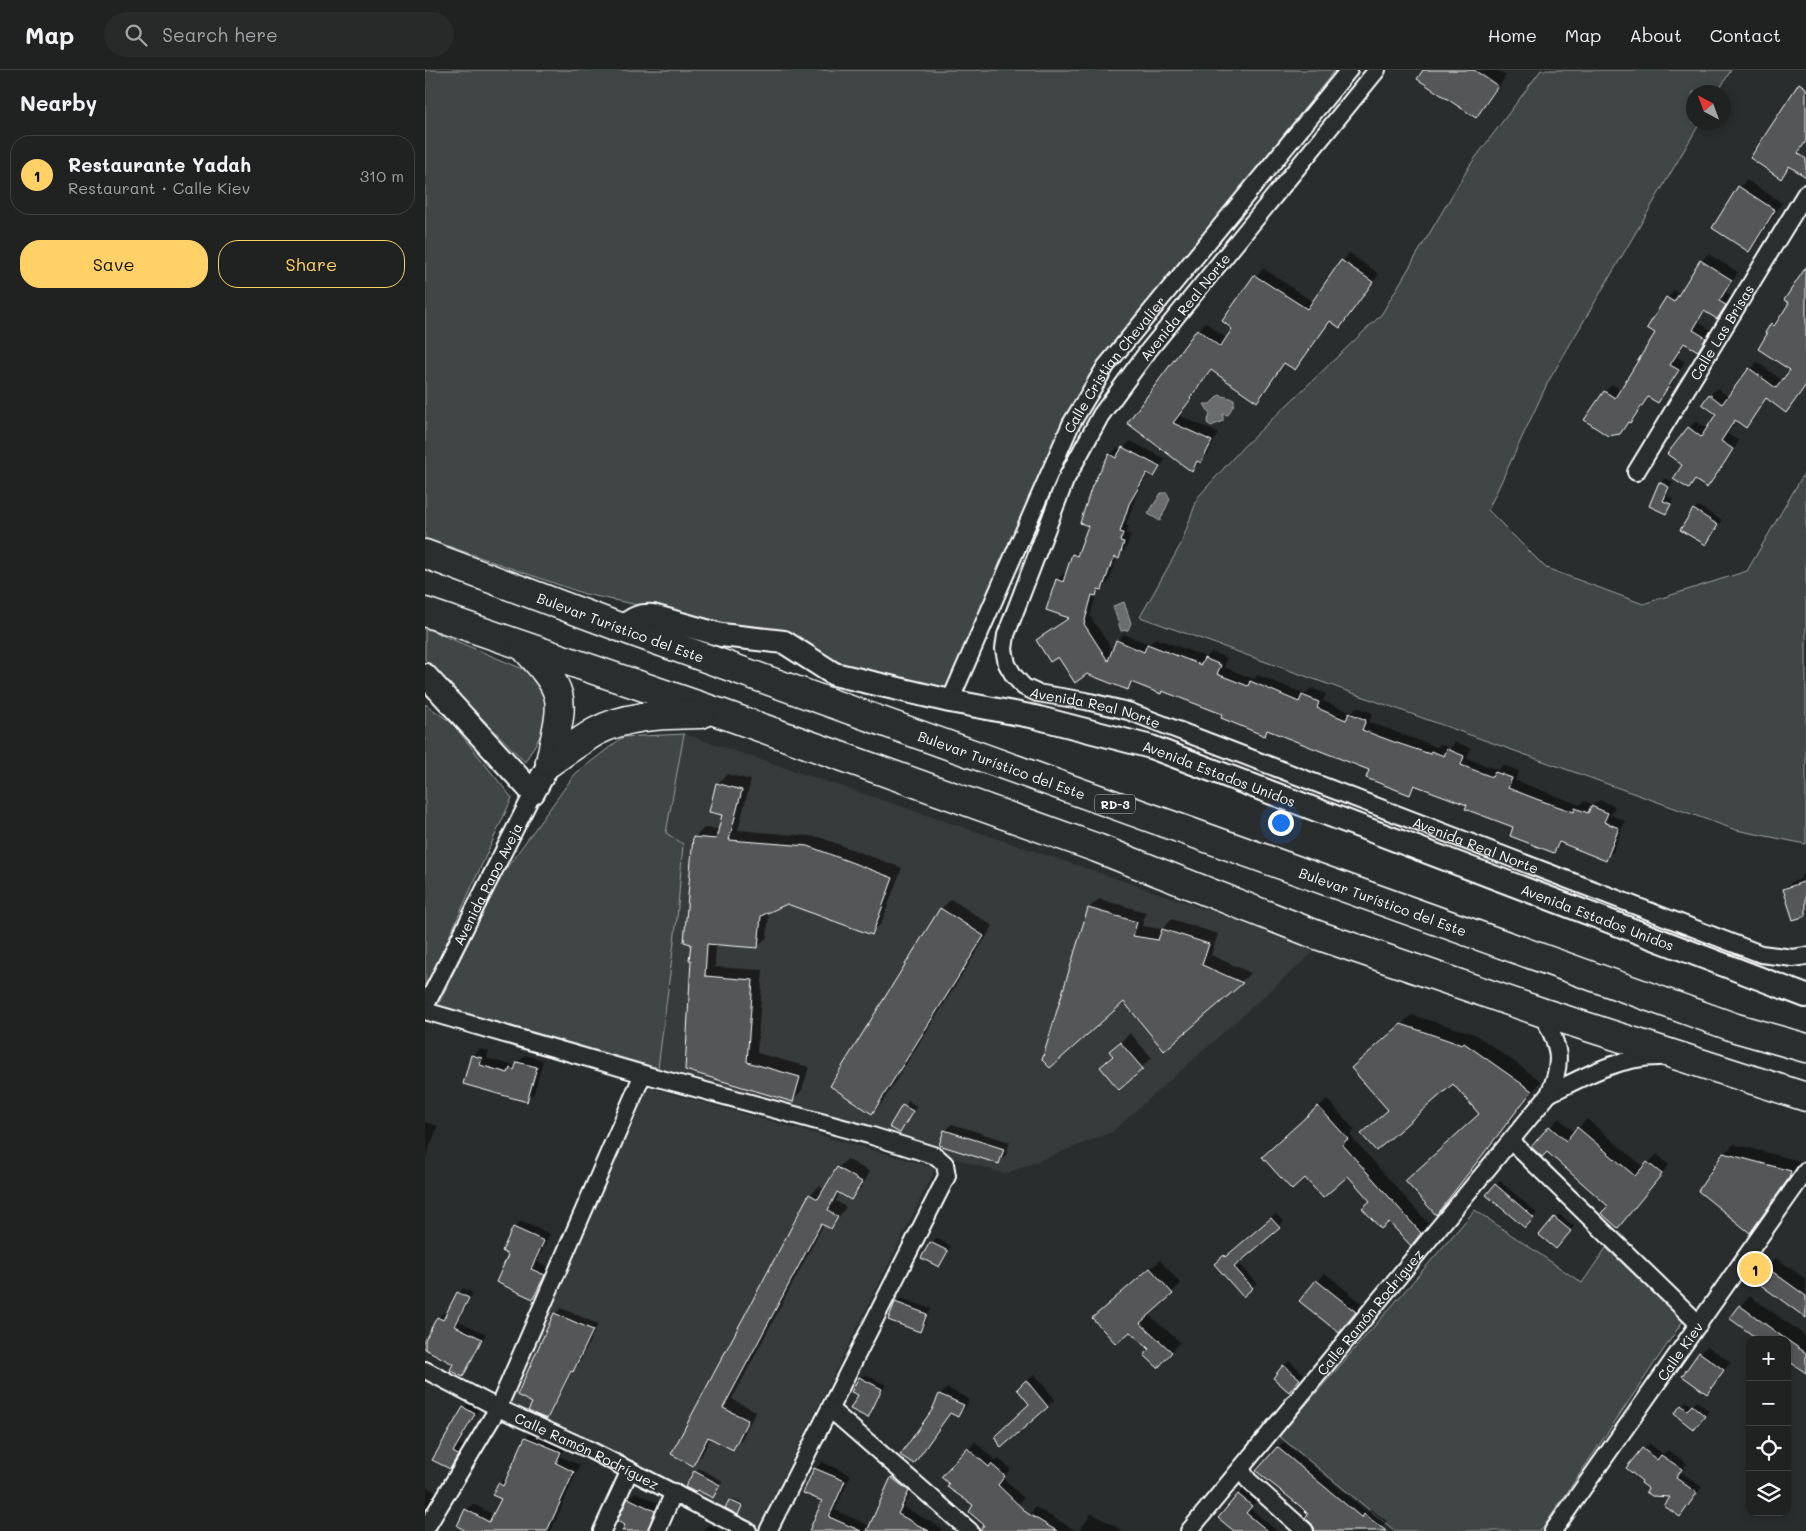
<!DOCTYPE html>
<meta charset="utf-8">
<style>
:root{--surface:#202222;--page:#282a2a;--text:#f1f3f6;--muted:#a2a4a5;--line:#3d3f40;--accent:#ffd166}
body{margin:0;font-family:Mali,sans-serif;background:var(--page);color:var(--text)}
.controls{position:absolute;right:15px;bottom:15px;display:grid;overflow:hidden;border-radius:10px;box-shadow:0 2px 8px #0003}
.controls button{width:45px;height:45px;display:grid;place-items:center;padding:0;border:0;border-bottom:1px solid var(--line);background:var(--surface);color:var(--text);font:25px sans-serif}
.compass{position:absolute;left:1261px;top:15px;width:45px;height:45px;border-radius:50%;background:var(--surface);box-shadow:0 2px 8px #0003;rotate:319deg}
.you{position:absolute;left:855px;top:752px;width:18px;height:18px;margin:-12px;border:4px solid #fff;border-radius:50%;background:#1a73e8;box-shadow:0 0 0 8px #1a73e833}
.badge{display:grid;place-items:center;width:32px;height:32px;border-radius:50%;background:var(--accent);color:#111;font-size:16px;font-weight:700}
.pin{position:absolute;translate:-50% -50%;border:2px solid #fff;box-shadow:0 1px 5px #0006}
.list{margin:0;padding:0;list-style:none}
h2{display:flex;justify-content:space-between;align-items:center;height:65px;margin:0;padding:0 20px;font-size:21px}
h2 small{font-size:16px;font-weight:400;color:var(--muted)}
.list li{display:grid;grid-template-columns:32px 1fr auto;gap:15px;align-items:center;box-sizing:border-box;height:80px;margin:0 10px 10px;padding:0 10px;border:1px solid var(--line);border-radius:20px}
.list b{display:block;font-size:19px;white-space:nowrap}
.list p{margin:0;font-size:16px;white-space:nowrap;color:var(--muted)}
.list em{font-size:16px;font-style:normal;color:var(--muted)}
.actions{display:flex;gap:10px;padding:15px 20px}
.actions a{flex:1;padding:11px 0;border:1px solid var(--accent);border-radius:20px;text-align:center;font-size:18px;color:var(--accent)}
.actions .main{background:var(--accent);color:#111}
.icon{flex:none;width:28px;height:28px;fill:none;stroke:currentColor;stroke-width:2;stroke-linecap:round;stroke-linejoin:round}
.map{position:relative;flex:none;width:1381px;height:1461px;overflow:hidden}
header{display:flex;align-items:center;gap:30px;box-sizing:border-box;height:70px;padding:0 25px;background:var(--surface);border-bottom:1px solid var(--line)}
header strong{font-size:24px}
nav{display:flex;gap:28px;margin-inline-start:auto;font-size:18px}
.search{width:350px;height:45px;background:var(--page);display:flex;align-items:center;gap:12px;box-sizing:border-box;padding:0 18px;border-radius:28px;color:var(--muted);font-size:19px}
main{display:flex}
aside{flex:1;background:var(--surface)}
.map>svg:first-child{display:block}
.built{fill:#373a3b}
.green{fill:#414445;stroke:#a0a2a2}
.water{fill:#6a6c6d;stroke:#a6a7a7}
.shadow{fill:#0007}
.building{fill:#555758;stroke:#fff}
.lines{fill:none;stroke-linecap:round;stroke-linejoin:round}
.street-casing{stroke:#fff;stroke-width:20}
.secondary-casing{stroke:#fff;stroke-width:26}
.highway-casing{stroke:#fff;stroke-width:31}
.street{stroke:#2a2d2e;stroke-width:16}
.secondary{stroke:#2a2d2e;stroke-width:22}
.highway{stroke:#2a2d2e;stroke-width:28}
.labels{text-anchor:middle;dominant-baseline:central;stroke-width:4;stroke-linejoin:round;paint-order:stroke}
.shield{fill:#2a2d2e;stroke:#bfc0c0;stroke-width:1}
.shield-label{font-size:12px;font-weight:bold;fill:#fff}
.street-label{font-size:14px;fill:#fff;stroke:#2a2d2e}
</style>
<header>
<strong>Map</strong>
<div class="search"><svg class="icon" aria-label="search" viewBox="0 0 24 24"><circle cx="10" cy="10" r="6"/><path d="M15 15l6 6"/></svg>Search here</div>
<nav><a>Home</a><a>Map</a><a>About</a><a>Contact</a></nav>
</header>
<main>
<aside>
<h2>Nearby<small></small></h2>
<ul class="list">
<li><span class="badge">1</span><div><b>Restaurante Yadah</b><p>Restaurant · Calle Kiev</p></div><em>310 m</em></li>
</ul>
<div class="actions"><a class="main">Save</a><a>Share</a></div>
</aside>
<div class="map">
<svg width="1381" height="1461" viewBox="0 0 1381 1461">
<rect width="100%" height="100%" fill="#2a2d2e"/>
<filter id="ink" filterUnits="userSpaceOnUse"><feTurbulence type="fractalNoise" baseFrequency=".02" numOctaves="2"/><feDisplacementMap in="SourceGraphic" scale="10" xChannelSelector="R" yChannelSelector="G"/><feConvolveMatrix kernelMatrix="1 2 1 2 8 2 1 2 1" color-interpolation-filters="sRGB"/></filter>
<g filter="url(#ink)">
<path class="built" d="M259,664L669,801L893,878L687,1062L580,1104L233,998L252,848L258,774L241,763Z
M220,1016L511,1098L333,1458L83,1335Z"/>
<path class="green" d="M0,0H910L754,198L642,345L586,475L518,623L410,595L375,569L160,524L0,468Z
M1116,0H1306L1293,22H1268V52L1275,53L1123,312L1063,440L1121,498L1218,534L1322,501L1381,400V774L1311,760L715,547L756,474L773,427L817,378L956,245L1045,95Z
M0,558L105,602L125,622L122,654L100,692L0,590Z
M0,634L27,653L87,728L0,920Z
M259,664L241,763L258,774L252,848L233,998L13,935L75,807L150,704L198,667Z
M1050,1140L1157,1213L1181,1178L1258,1251L1116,1461H970L854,1366Z"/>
<path class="water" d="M794,325L809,329V334L803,345L798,344V351L786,356L782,353L785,344L779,334H785Z
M736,423H742L745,429L735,451L723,444Z
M699,532L706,553L703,560L696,561L688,536Z"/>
<path class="shadow" d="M1000,0H1072L1081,6L1060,37L1051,47Z
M1322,110L1357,133L1331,173L1324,180L1314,117Z
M924,183L954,204L922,250L915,257L906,250L870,299L861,292L832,330L787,299L771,320L773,322L754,345L793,363L783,384L767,400L704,353L780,252L802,269L809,258L799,251L838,198L888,232Z
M1283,184L1313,202L1301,223L1307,227L1292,248L1281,241L1274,252L1287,261L1280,273L1273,280L1261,272L1252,287L1260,292L1240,324L1233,331L1225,326L1212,344L1194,362L1180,322L1187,314L1196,320L1232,262L1224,257L1242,228L1249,220L1255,224L1276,191Z
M1381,199V316L1361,341L1342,327L1321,356L1312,350L1303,364L1314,371L1289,409L1282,416L1272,410L1264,417L1259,395L1264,358L1271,351L1283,359L1293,344L1285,325L1292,318L1304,327L1332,292L1358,311L1367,299L1344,264L1347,254L1354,247L1356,248L1365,233Z
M705,371L741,389L729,405L724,403L711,426L701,455L704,456L701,463L706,465L700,480L692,487L684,511L672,523L665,546L688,581L692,571L699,564L724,574L730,568L781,587L787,582L802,588L799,597L829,609L833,605L880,624L886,618L901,624L898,631L927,642L932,637L948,643L944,652L1012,677L1015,674L1025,678L1030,672L1046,678L1042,688L1073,700L1078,695L1094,701L1090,710L1155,735L1159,731L1169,735L1174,730L1190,736L1186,745L1200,751L1188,782L1180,789L1137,773L1129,782L1090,757L1043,734L992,715L985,724L945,699L844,660L840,664L799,643L738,620L736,623L709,612L702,619L633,585L613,570L644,546L632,510L639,503L642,504L648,485L657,478L685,385L692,378L697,380Z
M1240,408L1248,412L1242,426L1249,429L1241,442L1226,436L1235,413Z
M1273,436L1297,450L1281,474L1269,440Z
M302,704L326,710L313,760L394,767L477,798L456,854L446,863L362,832L344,841L342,867L332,877L291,874L290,897L338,900L332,983L384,997L377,1020L368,1030L262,999L269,768L279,758L295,759L298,745L292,714Z
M1381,801V845L1360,819L1367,812L1376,809L1375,807Z
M526,829L568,856L457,1033L447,1043L516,839Z
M674,829L721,842L717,856L737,859L747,849L793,864L786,885L826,903L739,979L699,931L619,989L664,838Z
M987,945L1050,964L1116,1011L1011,1143L1055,1044L1028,1012L964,1040L928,998Z
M705,963L727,988L694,1018L689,985L686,981Z
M54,979L64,981L62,988L89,996L100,985L118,990L109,1023L102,1030L40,1013L47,986Z
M902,1029L930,1060L925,1065L1004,1154L986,1174L923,1104L880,1106L847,1079Z
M483,1031L492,1036L475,1061L466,1056Z
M1134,1048L1149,1062L1162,1049L1219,1097L1232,1084L1244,1095L1193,1156L1184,1136L1125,1057Z
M0,1052L13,1056L0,1090Z
M527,1054L585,1072L581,1085L574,1092L520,1061Z
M1309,1074L1375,1091L1335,1152L1325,1162L1299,1084Z
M422,1089L445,1102L435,1119L426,1128L415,1122L411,1131L421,1137L406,1158L399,1154L307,1329L331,1341L317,1369L308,1378L286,1367L277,1385L268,1394L385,1125L394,1116L400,1120L413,1098Z
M1075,1111L1112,1143L1104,1152L1071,1115Z
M851,1144L859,1152L813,1192L832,1213L818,1225L790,1194Z
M1134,1144L1149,1156L1136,1173L1130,1148Z
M96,1151L125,1164L112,1192L126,1198L115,1220L108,1228L85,1184L89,1158Z
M511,1168L526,1176L514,1196L498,1188Z
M1351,1188L1381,1209V1246L1342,1197Z
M735,1190L756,1214L723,1244L755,1272L742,1287L726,1279L678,1240Z
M900,1203L938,1234L914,1261L876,1230Z
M38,1218L48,1223L34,1251L61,1264L37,1305L30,1294L0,1277V1273L13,1248L18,1243L21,1245Z
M1325,1226L1381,1266V1302L1362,1288V1270H1336L1315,1236Z
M476,1228L506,1239L499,1256L494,1260L464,1249L471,1232Z
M136,1238L173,1254L154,1294L148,1300L127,1342L121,1348L109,1333L130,1244Z
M1282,1276L1306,1292L1282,1322L1275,1283Z
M864,1291L879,1304L869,1315L849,1307Z
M440,1304L461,1315L442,1346L435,1308Z
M609,1304L630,1329L576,1376L605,1333L594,1319Z
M522,1318L544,1329L540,1339L533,1345L526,1342L489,1393L508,1341L515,1325Z
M46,1330L56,1336L34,1374L40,1377L24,1398L9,1389L39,1338Z
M1261,1331L1267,1336L1272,1331L1284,1341L1273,1354L1257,1336Z
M108,1361L141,1376L136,1387L155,1395L126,1461H44L41,1440L48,1434L69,1445L78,1428L74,1414L80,1407L83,1408L101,1367Z
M550,1372L571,1391L574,1389L586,1399L578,1408L599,1428L567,1461H561V1455L550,1434L518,1407Z
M859,1372L943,1442L946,1439L962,1451L954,1461H891L853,1378Z
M1224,1373L1238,1384L1243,1380L1262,1393L1256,1402L1277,1417L1255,1445L1248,1425L1225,1418L1203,1398Z
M397,1392L426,1405L410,1440L445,1456L467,1407L474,1401L490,1414L479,1437L517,1458L515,1461H386L399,1431L390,1399Z
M274,1398L298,1411L288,1427L272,1418L270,1402Z
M0,1416L11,1422L0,1442Z
M818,1420L831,1431L825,1438L852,1461H810L814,1425Z
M210,1422L235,1434L227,1461H198L202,1455L194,1451L204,1428Z
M307,1429L318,1434L315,1441L305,1431Z
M610,1437L652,1461H593Z
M667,1443L698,1461H654Z
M284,1455L293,1459L292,1461H277Z"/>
<path class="building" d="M998,0H1049L1073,16L1051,48L992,9Z
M1374,13L1381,18V71L1373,83L1381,89V107L1364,96L1356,109L1325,88Z
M1313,116L1350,140L1324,182L1287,158Z
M916,190L948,212L915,258L905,251L870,300L859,293L832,332L786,300L765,328L766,329L748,353L787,371L776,393L772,391L767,402L702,353L772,259L795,277L807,259L797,251L829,205L882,239Z
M1275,190L1307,210L1294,231L1301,235L1292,249L1279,241L1268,260L1281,268L1273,281L1259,273L1245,295L1254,300L1233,333L1223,327L1205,353L1203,352L1195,364L1183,366L1159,350L1179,321L1190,328L1230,263L1222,258L1241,227L1249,232Z
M1381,197V315L1361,343L1341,328L1321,358L1310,350L1296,371L1308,379L1300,392L1282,418L1270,410L1264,419L1248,409L1257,395L1242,384L1263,357L1276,367L1291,344L1277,334L1284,324L1297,334L1324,298L1351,318L1365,300L1333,279L1342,264L1340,263L1346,253L1349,256L1364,233L1359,230Z
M697,377L735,397L729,407L722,403L704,434L695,462L698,463L695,471L699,472L694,489L690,487L686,494L677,520L673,519L671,526L667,525L659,554L683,591L691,570L719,582L722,574L776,595L779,588L796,595L792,604L823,616L825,611L874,632L877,625L894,632L892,638L921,650L924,643L941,650L937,660L969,672L1005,684L1006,681L1019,686L1022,679L1039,686L1036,695L1067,707L1070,702L1087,708L1083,718L1114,730L1149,742L1150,738L1163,743L1166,736L1183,743L1179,752L1194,758L1181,791L1134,772L1129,783L1085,766L1088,757L1040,739L1042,735L989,715L985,725L941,708L944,700L842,660L840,666L796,648L797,644L737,621L736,624L706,612L703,620L662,604L650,613L633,587L625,592L611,570L644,548L621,540L631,509L638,512L647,484L652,486L663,456L655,453L667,416L684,384L691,388Z
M1234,412L1244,417L1238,431L1246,434L1241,444L1224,436Z
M1268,439L1293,455L1281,475L1255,460Z
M291,713L317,720L304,770L383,776L468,808L447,865L362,834L336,846L333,878L282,874L280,906L328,910L322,992L375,1007L368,1032L260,1000L266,890H264L266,874L259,872L268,767L291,769L297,745L284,742Z
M1381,811V846L1368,850L1358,819Z
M515,838L559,866L447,1044L405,1016Z
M663,838L712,852L708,866L733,870L737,859L784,874L777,895L818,913L739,981L699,932L625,998L617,990Z
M976,954L1037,975L1039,973L1107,1021L1011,1145L980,1111L1054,1044L1028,1014L951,1081L936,1064L963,1040L926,998Z
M695,972L718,999L694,1020L675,997L688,986L684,981Z
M46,985L57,988L55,995L83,1003L85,998L89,1000L92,992L112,997L102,1032L38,1014Z
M477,1035L488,1041L475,1063L464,1057Z
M893,1036L923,1069L917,1074L996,1163L986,1176L964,1152L956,1159L937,1138L945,1131L923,1106L898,1128L880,1108L867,1120L837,1087Z
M1124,1056L1141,1071L1152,1057L1210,1106L1222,1092L1237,1104L1193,1158L1176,1143L1183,1136L1122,1082L1117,1087L1106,1077Z
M519,1060L579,1079L574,1094L514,1075Z
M1298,1083L1366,1101L1364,1108L1325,1163L1273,1121Z
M412,1097L437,1112L426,1130L412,1122L403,1140L413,1147L406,1159L396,1154L298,1338L323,1350L308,1380L283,1367L268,1396L246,1384L384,1124L393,1129Z
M1070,1114L1109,1148L1100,1158L1061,1125Z
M1129,1147L1146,1161L1131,1179L1114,1165Z
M846,1148L855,1158L809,1197L828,1218L818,1227L789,1194L799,1185L800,1187Z
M88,1157L119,1171L106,1199L120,1205L108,1229L71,1212L83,1185L77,1181Z
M505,1172L523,1181L514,1197L496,1188Z
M1341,1197L1381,1226V1248L1330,1211Z
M725,1198L748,1224L715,1253L747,1282L733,1298L719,1285L724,1279L705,1262L691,1274L667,1248Z
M891,1210L931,1242L914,1263L874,1231Z
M32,1222L44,1228L30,1256L57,1269L38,1307L25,1300L28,1294L0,1279V1270L12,1247L18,1250Z
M470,1232L502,1244L495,1262L463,1250Z
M1314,1235L1362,1270H1334L1304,1248Z
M129,1243L168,1260L148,1302L146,1301L122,1349L103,1341L107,1333L92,1325Z
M1362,1270L1381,1283V1303L1362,1290Z
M1274,1282L1299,1300L1282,1324L1257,1306Z
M858,1295L875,1309L864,1322L848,1308Z
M434,1307L457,1319L443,1348L425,1339L433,1325L426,1322Z
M601,1310L623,1337L576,1378L570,1366L604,1334L592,1319Z
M514,1324L539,1335L533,1347L525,1343L489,1394L475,1385L507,1340Z
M1256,1335L1262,1340L1267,1335L1280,1346L1269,1360L1249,1344Z
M38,1337L50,1344L28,1382L33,1385L25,1399L7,1390Z
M100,1367L136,1382L131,1393L149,1402L122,1461H41L32,1456L40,1439L64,1452L76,1429L67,1425L73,1413L78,1416Z
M852,1377L937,1448L939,1444L961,1461H890L887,1454L880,1448L883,1444L875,1436L831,1401Z
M542,1378L564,1397L566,1394L580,1406L573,1415L602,1443L632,1461H555L559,1455L544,1442L548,1435L522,1417L524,1414L516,1407Z
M1217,1378L1232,1390L1236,1385L1257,1399L1251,1408L1272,1423L1255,1447L1239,1436L1245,1427L1227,1426L1221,1422L1223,1418L1216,1413L1217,1411L1201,1398Z
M389,1398L420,1411L404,1447L436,1461H384L397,1431L378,1423Z
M269,1401L295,1415L288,1428L272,1420L270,1422L260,1417Z
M466,1407L484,1421L473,1444L504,1461H442Z
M813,1424L827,1436L821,1443L843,1461H809L793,1448Z
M203,1428L230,1441L222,1461H197L200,1455L192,1451Z
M304,1430L317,1436L313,1445L300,1438Z"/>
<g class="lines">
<defs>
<g id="street">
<path id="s1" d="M952,0L723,281L676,345L640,411L581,565L579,579L582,594L589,606L599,617L612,623L661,631L703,641L1336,884L1368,888L1381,886"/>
<path id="s2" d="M1211,402L1381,123"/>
<path id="s3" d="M525,631L646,354L681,296L924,0"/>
<path id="s4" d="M0,937L108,723"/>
<path d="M0,941L218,1004L444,1065L511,1086L520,1094L522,1106L343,1461"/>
<path d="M1124,1024C1160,1006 1193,987 1234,987"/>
<path d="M1086,1071L1274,1254"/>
<path id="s5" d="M0,1300L73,1338L165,1380L323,1461"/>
<path d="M405,1339L545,1461"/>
<path d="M816,1399L823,1410L880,1461"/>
<path d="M0,1460L73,1338L218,1004"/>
<path d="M177,1461L205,1400"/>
<path d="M232,1461L249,1422"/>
<path id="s6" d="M764,1461L1124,1024C1140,988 1133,975 1116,942"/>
<path id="s7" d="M1128,1461L1381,1101"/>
</g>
<g id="secondary">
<path id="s8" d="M197,558C207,549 214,545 228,546L296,565L359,572L409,604L525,631L610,647L726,677L1381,926"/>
<path d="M0,605L108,723L125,692"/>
</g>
<g id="highway">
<path id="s9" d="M0,484L197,558L1311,958L1381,978"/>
<path d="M0,542L298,644L672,778L892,865L1116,942L1381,1027"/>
<path d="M99,577C145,626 138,629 125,692"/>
<path d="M125,692C140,682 155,671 170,662C203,644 241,645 276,644"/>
</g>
</defs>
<use href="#street" class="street-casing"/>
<use href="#secondary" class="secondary-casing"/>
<use href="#highway" class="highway-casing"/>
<use href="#street" class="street"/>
<use href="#secondary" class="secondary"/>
<use href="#highway" class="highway"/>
</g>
</g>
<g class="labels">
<rect class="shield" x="670" y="724.5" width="40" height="19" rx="4"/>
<g class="shield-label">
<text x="690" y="734">RD-3</text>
</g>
<g class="street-label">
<text transform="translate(760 237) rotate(-51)">Avenida Real Norte</text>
<text stroke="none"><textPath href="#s2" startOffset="164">Calle Las Brisas</textPath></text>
<text stroke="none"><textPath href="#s3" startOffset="376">Calle Cristian Chevalier</textPath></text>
<text stroke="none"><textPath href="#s9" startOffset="209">Bulevar Turístico del Este</textPath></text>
<text stroke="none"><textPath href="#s1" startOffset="815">Avenida Real Norte</textPath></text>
<text stroke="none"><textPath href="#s9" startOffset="614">Bulevar Turístico del Este</textPath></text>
<text stroke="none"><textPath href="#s8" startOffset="626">Avenida Estados Unidos</textPath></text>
<text stroke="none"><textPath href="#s1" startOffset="1220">Avenida Real Norte</textPath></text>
<text stroke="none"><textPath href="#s4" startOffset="138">Avenida Papo Aveja</textPath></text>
<text stroke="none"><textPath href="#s9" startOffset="1019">Bulevar Turístico del Este</textPath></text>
<text stroke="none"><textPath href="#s8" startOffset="1031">Avenida Estados Unidos</textPath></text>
<text stroke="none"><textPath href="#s6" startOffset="284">Calle Ramón Rodríguez</textPath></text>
<text stroke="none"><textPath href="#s7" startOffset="220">Calle Kiev</textPath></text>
<text stroke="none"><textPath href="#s5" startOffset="181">Calle Ramón Rodríguez</textPath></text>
</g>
</g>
</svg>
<div class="controls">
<button>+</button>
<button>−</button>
<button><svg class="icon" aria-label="locate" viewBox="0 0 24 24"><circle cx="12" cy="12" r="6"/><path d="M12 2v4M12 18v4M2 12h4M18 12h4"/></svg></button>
<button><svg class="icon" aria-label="layers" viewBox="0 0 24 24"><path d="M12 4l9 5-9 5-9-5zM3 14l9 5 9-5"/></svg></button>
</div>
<svg class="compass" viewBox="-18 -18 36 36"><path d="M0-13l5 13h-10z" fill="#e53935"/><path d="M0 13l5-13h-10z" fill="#a2a4a5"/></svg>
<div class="you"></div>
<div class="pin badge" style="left:1330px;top:1199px">1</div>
</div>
</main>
